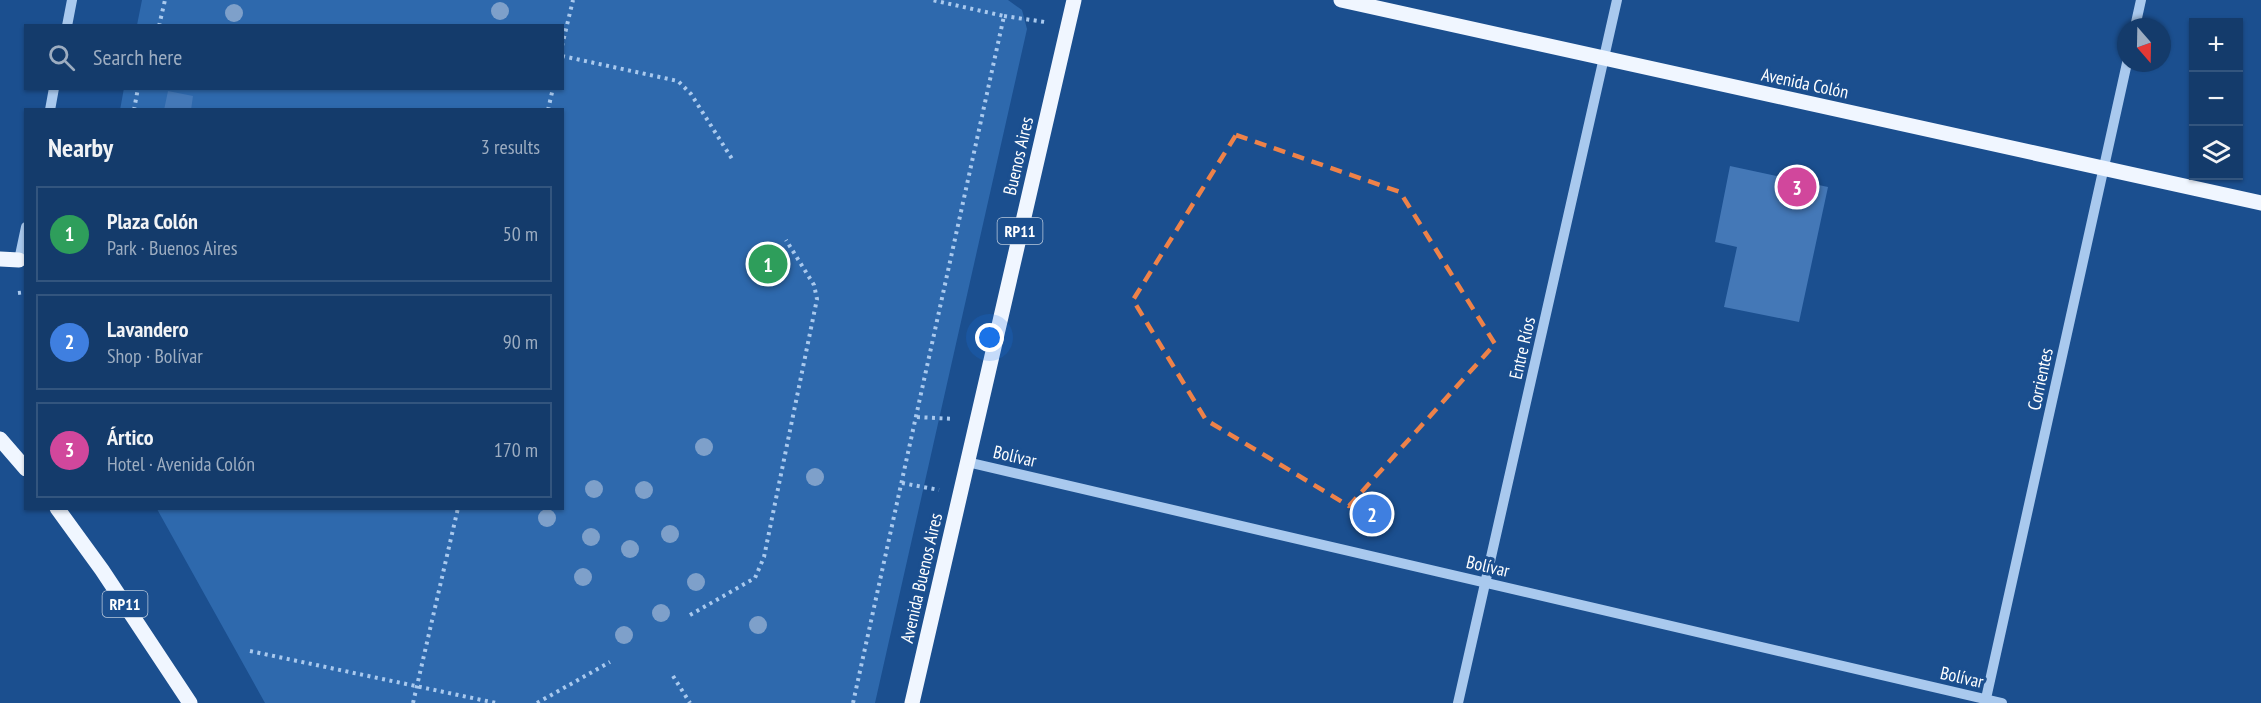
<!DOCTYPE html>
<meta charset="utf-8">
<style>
:root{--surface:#143b6b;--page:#1d4271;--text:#f1f3f6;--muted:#9dadc1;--line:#33557e;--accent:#d6ab8b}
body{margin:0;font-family:"PT Sans Narrow",sans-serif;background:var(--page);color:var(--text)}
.controls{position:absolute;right:18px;top:18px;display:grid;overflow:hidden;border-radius:0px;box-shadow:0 2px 4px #0004}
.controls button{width:54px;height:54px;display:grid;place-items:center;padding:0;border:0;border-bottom:2px solid var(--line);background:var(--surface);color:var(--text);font:30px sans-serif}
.compass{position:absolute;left:2117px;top:18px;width:54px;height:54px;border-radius:50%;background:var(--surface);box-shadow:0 2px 4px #0004;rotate:160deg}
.you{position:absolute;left:990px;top:338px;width:21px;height:21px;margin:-15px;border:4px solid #fff;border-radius:50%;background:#1a73e8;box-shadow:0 0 0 9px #1a73e833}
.badge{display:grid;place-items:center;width:39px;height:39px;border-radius:50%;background:var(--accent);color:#fff;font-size:20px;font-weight:700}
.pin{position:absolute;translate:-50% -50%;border:3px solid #fff;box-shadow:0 2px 6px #0006}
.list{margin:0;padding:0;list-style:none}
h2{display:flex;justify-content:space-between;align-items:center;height:78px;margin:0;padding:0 24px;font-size:26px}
h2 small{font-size:20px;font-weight:400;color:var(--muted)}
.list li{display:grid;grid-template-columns:39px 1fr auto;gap:18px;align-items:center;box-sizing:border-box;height:96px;margin:0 12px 12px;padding:0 12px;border:2px solid var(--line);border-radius:0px}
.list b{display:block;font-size:22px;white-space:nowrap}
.list p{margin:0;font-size:20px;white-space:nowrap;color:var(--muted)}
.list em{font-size:20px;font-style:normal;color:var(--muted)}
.icon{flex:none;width:33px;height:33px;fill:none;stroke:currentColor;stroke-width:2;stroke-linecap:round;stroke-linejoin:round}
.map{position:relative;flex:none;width:2261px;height:703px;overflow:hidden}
.search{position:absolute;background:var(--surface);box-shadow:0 2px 4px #0004;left:24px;top:24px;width:540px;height:66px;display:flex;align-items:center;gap:15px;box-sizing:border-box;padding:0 21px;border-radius:0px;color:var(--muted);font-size:22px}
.panel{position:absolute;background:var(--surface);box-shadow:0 2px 4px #0004;left:24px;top:108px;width:540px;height:402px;border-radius:0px}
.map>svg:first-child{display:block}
.green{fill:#2e69ad}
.building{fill:#4478b7}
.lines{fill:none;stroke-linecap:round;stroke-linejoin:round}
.path{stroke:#a9c9ee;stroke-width:4;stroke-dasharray:3 4.5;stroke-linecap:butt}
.minor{stroke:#a9c9ee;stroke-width:10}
.major{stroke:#f0f6ff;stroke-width:15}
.tree{fill:#7ea0ca}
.marked{fill:none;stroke:#ee8249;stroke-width:4.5;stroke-dasharray:12 8;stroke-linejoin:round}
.labels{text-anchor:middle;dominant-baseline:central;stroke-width:6;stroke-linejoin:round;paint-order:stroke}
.shield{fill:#1b4f8f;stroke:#bbcadd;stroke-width:1.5}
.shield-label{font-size:16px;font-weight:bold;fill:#fff}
.street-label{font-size:18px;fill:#fff;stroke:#1b4f8f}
</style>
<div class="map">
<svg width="2261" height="703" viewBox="0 0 2261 703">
<rect width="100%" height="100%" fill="#1b4f8f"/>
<path class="green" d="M142,0H1008L1022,10L1027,29L875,703H265L157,509L562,508V110H120L124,88H562V26L137,25Z"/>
<path class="building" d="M168,91L193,96L191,110H164Z
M1730,166L1828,187L1799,322L1724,307L1737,247L1715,242Z"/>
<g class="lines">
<path class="path" d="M1004,16L1045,22
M159,26L165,0
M562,46L573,0
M562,56L678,81L691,94L734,162
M134,110L138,88
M548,110L553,88
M18,293L26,292
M917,417L954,419
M902,483L939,490
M690,615L755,578L764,557L817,299L814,285L786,240
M250,651L496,703
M673,676L690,703
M413,703L458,508
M537,703L610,662
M853,703L1004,16L932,0"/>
<path class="minor" d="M67,26L72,0
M2135,27L2141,0
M50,110L54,88
M19,260L26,227
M967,462L2002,703
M1458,703L1617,0
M1985,703L2127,63"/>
<path class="major" d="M1341,0L2261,203
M0,259L19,260
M0,439L26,469
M57,508L102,570L190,703
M912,703L1074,0"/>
</g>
<g class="tree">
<circle cx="500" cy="11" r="9"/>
<circle cx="234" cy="13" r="9"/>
<circle cx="704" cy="447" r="9"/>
<circle cx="815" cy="477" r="9"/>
<circle cx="594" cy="489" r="9"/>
<circle cx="644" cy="490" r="9"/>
<circle cx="547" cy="518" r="9"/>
<circle cx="670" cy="534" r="9"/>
<circle cx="591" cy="537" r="9"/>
<circle cx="630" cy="549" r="9"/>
<circle cx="583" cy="577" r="9"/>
<circle cx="696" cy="582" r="9"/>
<circle cx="661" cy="613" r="9"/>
<circle cx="758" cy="625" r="9"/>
<circle cx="624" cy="635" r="9"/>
</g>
<path class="marked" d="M1236,135L1400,192L1495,344L1349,506L1206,420L1133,300Z"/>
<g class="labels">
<g class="shield">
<rect x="997.5" y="218" width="45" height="26" rx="4.5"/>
<rect x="102.5" y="591" width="45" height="26" rx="4.5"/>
</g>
<g class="shield-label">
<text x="1020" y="231">RP11</text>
<text x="125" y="604">RP11</text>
</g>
<g class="street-label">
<text transform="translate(1805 83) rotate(12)">Avenida Colón</text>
<text transform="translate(1018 156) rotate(-77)">Buenos Aires</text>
<text transform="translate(1522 348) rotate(-77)">Entre Ríos</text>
<text transform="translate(2040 379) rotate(-78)">Corrientes</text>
<text transform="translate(1015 456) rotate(13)">Bolívar</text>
<text transform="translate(1488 566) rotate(13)">Bolívar</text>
<text transform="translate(921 578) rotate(-77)">Avenida Buenos Aires</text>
<text transform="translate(1962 677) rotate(13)">Bolívar</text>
</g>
</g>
</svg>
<div class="controls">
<button>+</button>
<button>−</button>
<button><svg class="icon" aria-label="layers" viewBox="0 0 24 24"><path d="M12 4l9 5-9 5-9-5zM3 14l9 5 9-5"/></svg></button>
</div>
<svg class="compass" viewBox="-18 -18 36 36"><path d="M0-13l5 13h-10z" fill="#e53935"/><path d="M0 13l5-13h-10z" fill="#9dadc1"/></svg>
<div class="you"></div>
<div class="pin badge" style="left:768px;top:264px;background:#2e9e5b">1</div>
<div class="pin badge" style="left:1372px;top:514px;background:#3f7fe0">2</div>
<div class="pin badge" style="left:1797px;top:187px;background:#d1479c">3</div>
<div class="search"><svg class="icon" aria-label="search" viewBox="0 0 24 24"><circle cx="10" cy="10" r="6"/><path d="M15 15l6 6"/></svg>Search here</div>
<section class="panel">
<h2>Nearby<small>3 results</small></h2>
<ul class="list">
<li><span class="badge" style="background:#2e9e5b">1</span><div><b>Plaza Colón</b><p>Park · Buenos Aires</p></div><em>50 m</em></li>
<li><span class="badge" style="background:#3f7fe0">2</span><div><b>Lavandero</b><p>Shop · Bolívar</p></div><em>90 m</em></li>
<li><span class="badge" style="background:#d1479c">3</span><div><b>Ártico</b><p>Hotel · Avenida Colón</p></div><em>170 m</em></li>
</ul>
</section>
</div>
